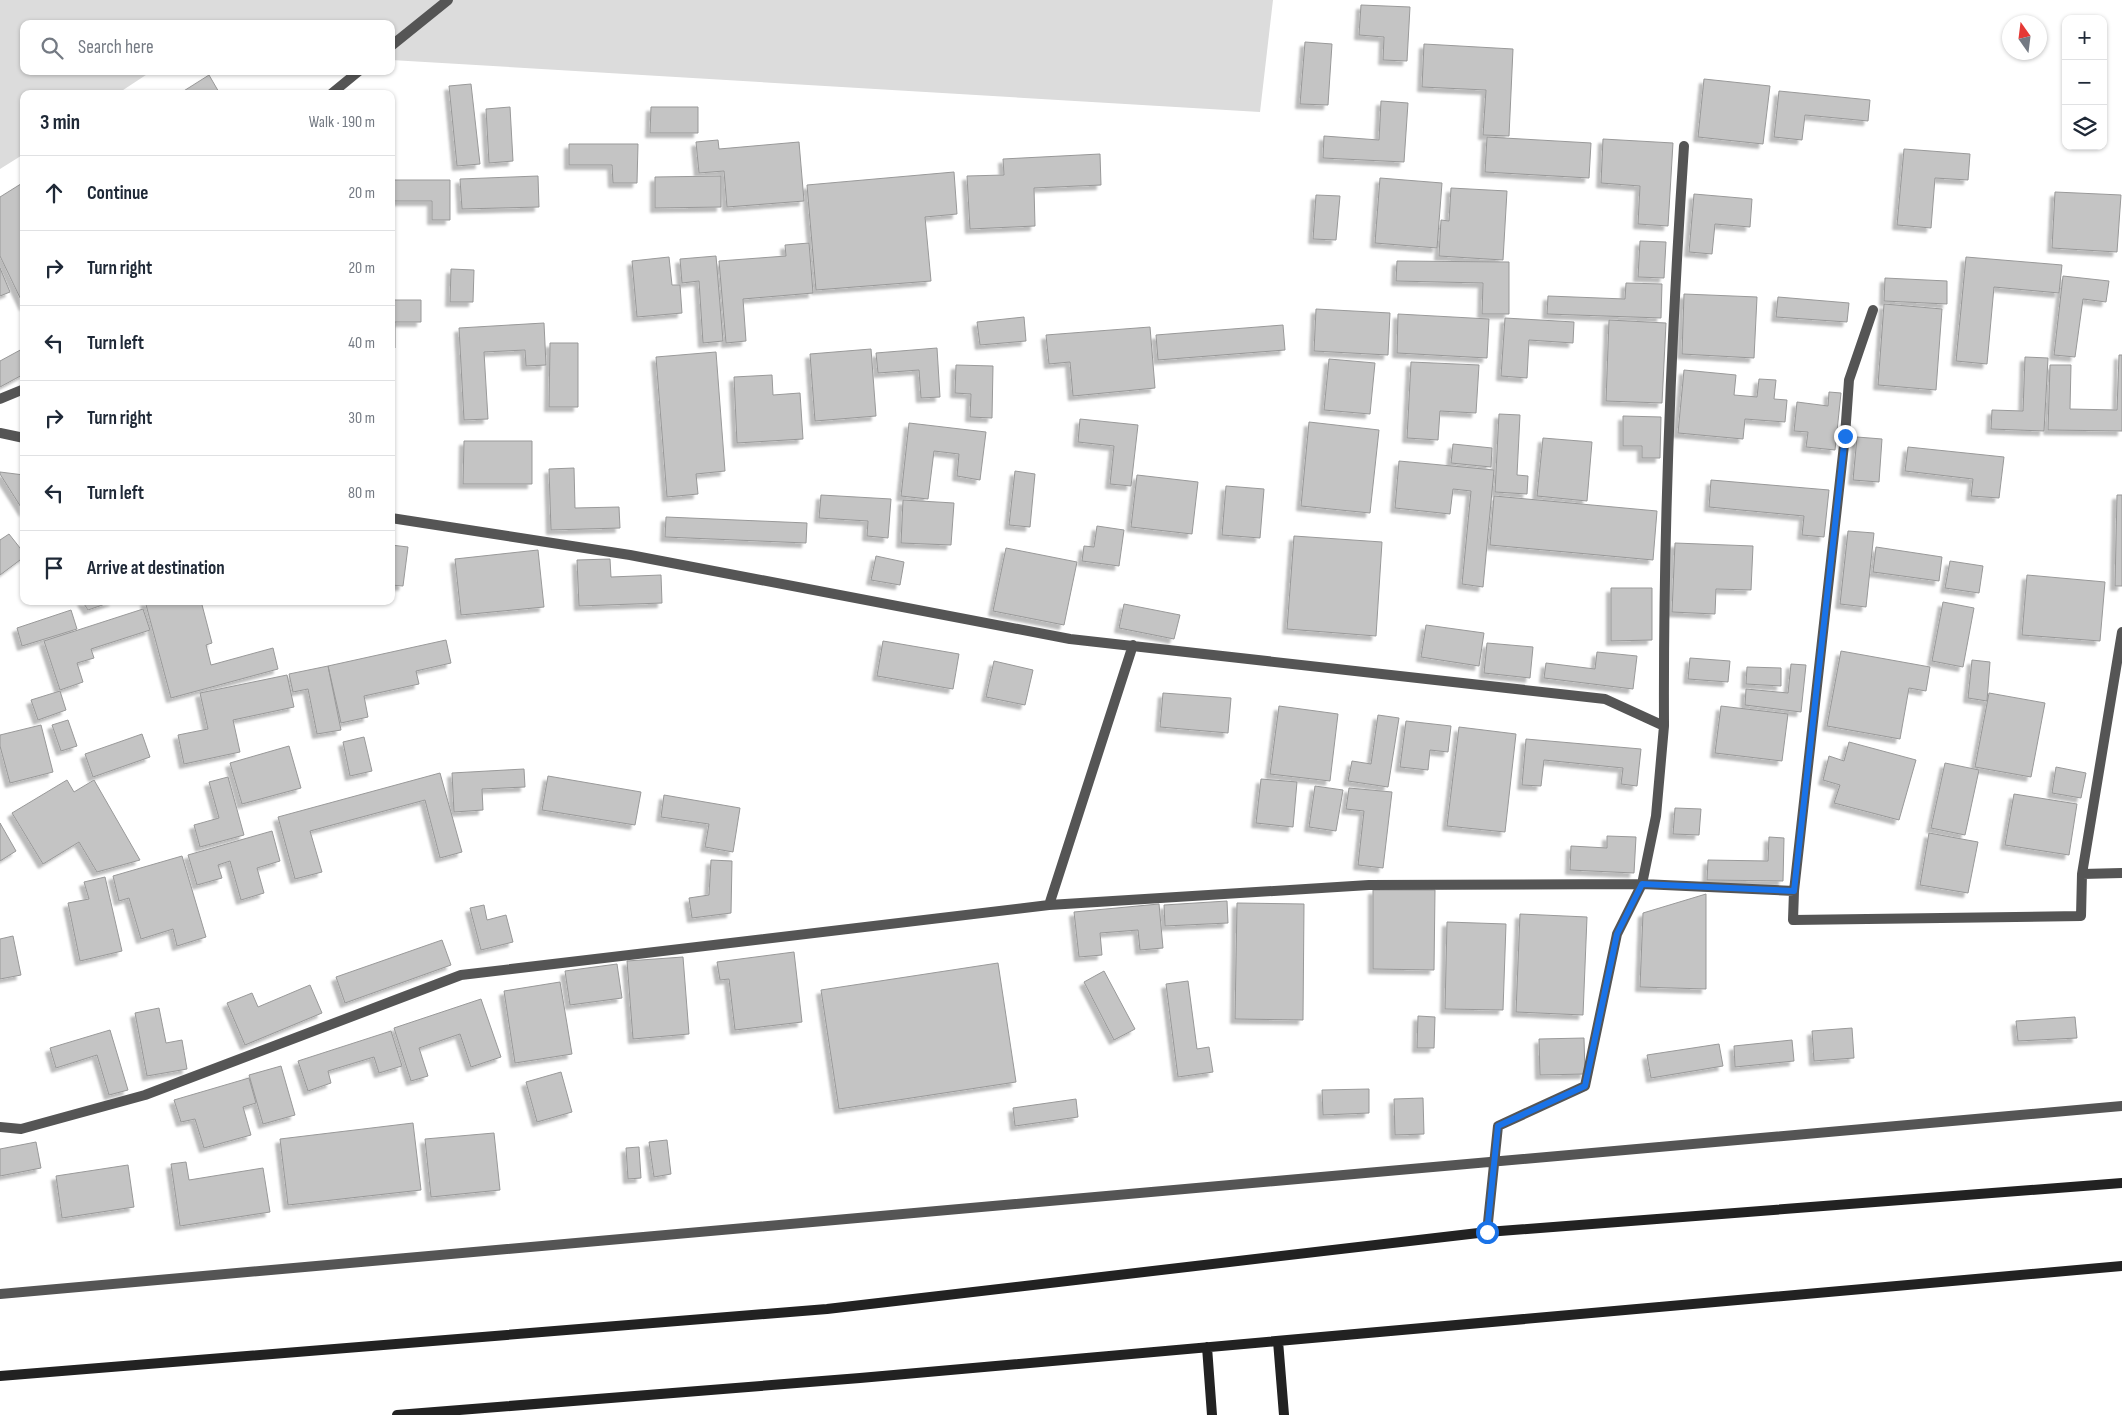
<!DOCTYPE html>
<meta charset="utf-8">
<style>
:root{--surface:#fff;--page:#f6f6f7;--text:#1f2937;--muted:#747a83;--line:#e0e1e3}
body{margin:0;font-family:"Sofia Sans Condensed",sans-serif;background:var(--page);color:var(--text)}
.controls{position:absolute;right:15px;top:15px;display:grid;overflow:hidden;border-radius:10px;box-shadow:0 1px 4px #0004}
.controls button{width:45px;height:45px;display:grid;place-items:center;padding:0;border:0;border-bottom:1px solid var(--line);background:var(--surface);color:var(--text);font:25px sans-serif}
.compass{position:absolute;left:2002px;top:15px;width:45px;height:45px;border-radius:50%;background:var(--surface);box-shadow:0 1px 4px #0004;rotate:346deg}
.stop{position:absolute;width:15px;height:15px;margin:-11px;border:4px solid #1a73e8;border-radius:50%;background:#fff}
.stop.end{background:#1a73e8;border-color:#fff;box-shadow:0 1px 5px #0008}
.list{margin:0;padding:0;list-style:none}
h2{display:flex;justify-content:space-between;align-items:center;height:65px;margin:0;padding:0 20px;font-size:21px}
h2 small{font-size:16px;font-weight:400;color:var(--muted)}
.list li{display:grid;grid-template-columns:32px 1fr auto;gap:15px;align-items:center;box-sizing:border-box;height:75px;padding:0 20px;border-top:1px solid var(--line)}
.list b{display:block;font-size:19px;white-space:nowrap}
.list em{font-size:16px;font-style:normal;color:var(--muted)}
.icon{flex:none;width:28px;height:28px;fill:none;stroke:currentColor;stroke-width:2;stroke-linecap:round;stroke-linejoin:round}
.map{position:relative;flex:none;width:2122px;height:1415px;overflow:hidden}
.search{position:absolute;background:var(--surface);box-shadow:0 1px 4px #0004;left:20px;top:20px;width:375px;height:55px;display:flex;align-items:center;gap:12px;box-sizing:border-box;padding:0 18px;border-radius:10px;color:var(--muted);font-size:19px}
.panel{position:absolute;background:var(--surface);box-shadow:0 1px 4px #0004;left:20px;top:90px;width:375px;height:515px;border-radius:10px}
.map>svg:first-child{display:block}
.green{fill:#dcdcdc}
.building{fill:#c4c4c4;stroke:#999;filter:url(#shadow)}
.lines{fill:none;stroke-linecap:round;stroke-linejoin:round}
.street{stroke:#555;stroke-width:10}
.secondary{stroke:#222;stroke-width:10}
.route{stroke:#1a73e8;stroke-width:6}
</style>
<div class="map">
<svg width="2122" height="1415" viewBox="0 0 2122 1415">
<defs>
<filter id="shadow"><feDropShadow dx="-4.5" dy="4.5" stdDeviation="1" flood-color="#0004"/></filter>
</defs>
<rect width="100%" height="100%" fill="#fff"/>
<path class="green" d="M0,0H1273L1260,112L391,60V24H24V71H152L117,94H24V154L0,169Z"/>
<path class="building" d="M1361,5L1410,7L1407,61L1383,60L1384,37L1359,35Z
M1305,42L1332,44L1328,105L1300,104Z
M1424,44L1513,49L1509,136L1483,135L1486,90L1422,87Z
M209,75L220,94H179Z
M1704,79L1770,86L1763,144L1698,137Z
M471,84L480,164L457,166L449,86Z
M1779,91L1870,100L1868,121L1805,115L1802,140L1774,137Z
M1381,101L1408,103L1404,162L1323,158L1324,136L1379,140Z
M510,107L513,161L489,163L486,109Z
M651,107H698V133H650Z
M1487,137L1591,143L1589,178L1485,172Z
M1603,139L1673,143L1668,226L1638,224L1640,186L1601,183Z
M718,140L719,149L799,142L804,201L727,207L724,171L699,173L696,142Z
M569,144H638L637,183H613L612,165H569Z
M1904,149L1970,154L1968,180L1935,178L1931,228L1897,225Z
M1100,154L1101,185L1034,188L1035,226L970,229L967,176L1004,175L1003,159Z
M954,172L957,214L925,217L931,281L816,290L807,185Z
M538,176L539,207L462,209L460,179Z
M721,176V207L655,208V177Z
M1380,178L1442,183L1437,248L1375,243Z
M391,180H450V220H432V201H391Z
M24,182V306L0,256V197Z
M1451,188L1507,191L1503,260L1439,256L1441,220L1449,221Z
M2055,192L2121,195L2117,252L2052,248Z
M1694,194L1752,199L1750,227L1715,224L1712,254L1689,252Z
M1316,195L1340,196L1336,240L1313,239Z
M1640,241L1666,242L1664,278L1638,277Z
M809,243L813,293L743,299L746,341L726,343L719,261L786,256L785,245Z
M716,256L723,341L703,343L699,281L682,283L680,259Z
M669,257L672,285H680L682,313L637,317L632,261Z
M1966,257L2062,265L2059,293L1994,287L1987,364L1956,361Z
M1397,261L1509,262V314H1482L1483,283L1396,281Z
M0,268L10,292L0,296Z
M451,269L474,270L473,302H450Z
M2063,276L2109,281L2106,302L2083,299L2075,357L2054,355Z
M1885,278L1947,281V304L1884,301Z
M1626,283L1662,284L1661,318L1547,314L1548,296L1625,299Z
M1684,294L1757,297L1754,358L1682,354Z
M1778,297L1849,303L1847,322L1776,317Z
M391,300H421V322H395V348H391Z
M1884,304L1942,309L1936,390L1878,385Z
M1316,309L1390,313L1388,355L1314,351Z
M1398,314L1489,319L1487,358L1397,353Z
M1024,317L1026,341L980,345L977,322Z
M1505,318L1574,322L1573,343L1529,340L1527,378L1501,376Z
M1609,320L1666,323L1662,403L1606,401Z
M544,323L546,365L526,366L525,350L484,352L488,419L464,420L459,328Z
M1283,325L1285,350L1158,360L1156,335Z
M1150,327L1155,388L1073,396L1070,362L1049,364L1046,335Z
M550,343H578V407H549Z
M24,348V374L0,387V361Z
M937,348L940,397L921,398L919,370L878,373L876,353Z
M871,349L876,416L815,421L810,354Z
M716,352L725,471L696,474L698,494L667,497L656,357Z
M2119,355H2122V431L2048,430L2050,365H2071L2070,409L2117,410Z
M2025,357L2048,358L2044,431L1991,429L1992,410L2023,411Z
M1329,359L1375,363L1370,414L1324,410Z
M1411,362L1479,365L1476,413L1440,411L1438,440L1407,438Z
M956,365L993,366L992,418L970,417L971,394L955,393Z
M1684,370L1736,375L1734,395L1757,397L1759,379L1776,380L1774,399L1787,400L1785,422L1745,419L1743,439L1678,433Z
M772,375L773,395L800,393L803,439L737,443L734,377Z
M1829,392L1841,393L1835,450L1806,447L1808,432L1794,431L1797,402L1828,406Z
M1499,414L1520,415L1517,475L1528,476L1527,494L1495,492Z
M1623,416L1661,417L1660,458H1642V446H1623Z
M1080,419L1138,425L1131,486L1110,484L1114,446L1078,442Z
M1309,422L1379,430L1370,513L1301,506Z
M909,423L986,432L980,480L957,476L959,454L934,451L928,499L901,496Z
M1857,437L1882,439L1879,482L1853,480Z
M1543,438L1592,442L1587,501L1537,496Z
M464,441H532V484H463Z
M1453,444L1492,448L1491,467L1451,463Z
M1908,447L2004,457L1999,498L1971,496L1973,479L1905,471Z
M1399,461L1494,470L1483,587L1462,584L1471,491L1453,489L1450,514L1395,508Z
M574,468L575,508L619,507L620,528L551,530L549,469Z
M1015,471L1035,474L1030,527L1009,525Z
M0,472L24,475V512L0,474Z
M1137,475L1198,482L1192,534L1131,527Z
M1711,480L1829,490L1824,537L1802,535L1804,516L1709,507Z
M1226,486L1264,489L1260,538L1222,535Z
M821,495L891,499L888,538L867,536L868,521L819,518Z
M2117,495H2122V586H2115Z
M1494,496L1657,511L1653,560L1490,545Z
M903,500L954,503L951,545L901,543Z
M666,517L807,523L806,543L665,537Z
M1097,526L1124,530L1119,566L1082,561L1084,546L1094,547Z
M1848,531L1874,533L1866,607L1840,604Z
M9,534L24,553V557L0,575V540Z
M1294,536L1382,542L1376,636L1287,629Z
M1675,543L1753,546L1751,590L1716,589L1715,614L1672,612Z
M391,545L408,547L403,586L391,585Z
M1876,547L1942,557L1939,581L1873,572Z
M1006,548L1077,562L1064,625L993,611Z
M538,550L544,607L461,615L455,559Z
M876,556L904,562L900,585L871,580Z
M610,559L611,577L661,575L662,603L579,606L577,560Z
M1950,561L1983,566L1979,593L1945,588Z
M2027,575L2105,582L2100,641L2022,635Z
M1611,588H1652V640L1611,641Z
M82,601H114L88,610Z
M145,601H201L212,643L206,645L211,665L273,648L278,669L171,698Z
M1943,602L1974,608L1963,667L1932,661Z
M1124,604L1180,615L1174,639L1119,628Z
M143,609L150,630L91,649L94,658L77,663L83,682L60,690L44,641Z
M71,610L77,629L22,646L17,628Z
M1426,625L1484,633L1479,666L1421,657Z
M446,640L451,663L416,671L419,684L364,696L368,717L341,723L328,666Z
M883,641L959,654L953,689L877,676Z
M1487,643L1533,647L1530,678L1484,673Z
M1841,651L1930,667L1926,691L1909,688L1900,739L1827,726Z
M1597,652L1637,656L1633,689L1544,678L1546,663L1595,669Z
M1690,658L1730,661L1728,682L1688,679Z
M1972,660L1990,662L1987,701L1968,698Z
M994,661L1033,670L1025,705L986,697Z
M1791,664L1806,665L1801,712L1745,705L1746,689L1788,693Z
M328,666L341,730L317,734L308,689L293,692L289,674Z
M1747,667L1781,668V686L1746,684Z
M287,675L294,707L233,720L240,752L184,764L178,735L208,729L200,693Z
M60,691L66,710L38,720L31,700Z
M1163,693L1231,698L1228,733L1160,727Z
M1989,693L2045,703L2031,777L1975,767Z
M1279,706L1338,714L1330,781L1270,774Z
M1721,706L1788,714L1782,761L1715,753Z
M1378,715L1399,718L1388,787L1348,781L1352,761L1371,764Z
M68,720L77,746L61,751L52,725Z
M1406,721L1451,726L1448,752L1430,750L1428,770L1400,767Z
M41,725L53,772L10,783L0,746V735Z
M1459,727L1516,734L1505,832L1447,826Z
M142,734L150,757L93,777L85,754Z
M364,737L372,771L350,776L343,742Z
M1526,739L1641,749L1637,786L1621,784L1623,768L1544,760L1541,786L1522,785Z
M1849,742L1916,760L1899,820L1834,803L1840,785L1823,780L1829,756L1844,761Z
M289,746L301,788L242,804L230,763Z
M1945,763L1979,770L1965,835L1931,828Z
M2056,767L2086,773L2081,798L2052,793Z
M524,769L525,787L482,789L483,810L454,812L452,773Z
M440,773L462,852L440,858L425,800L310,831L322,872L295,879L278,817Z
M548,776L641,792L635,825L542,810Z
M228,777L244,835L200,847L194,825L219,818L209,782Z
M1261,779L1297,782L1293,827L1256,823Z
M67,780L74,792L94,780L140,860L97,872L79,842L43,864L12,813Z
M1315,786L1343,790L1336,831L1309,827Z
M1349,788L1392,792L1383,868L1358,865L1364,811L1346,809Z
M2014,794L2077,804L2069,855L2005,845Z
M664,795L740,808L733,852L705,847L709,824L661,817Z
M1675,808L1701,809L1699,835L1673,834Z
M0,823L16,851L0,861Z
M272,831L280,861L257,868L264,893L241,900L230,861L218,865L222,878L197,885L188,855Z
M1929,833L1978,842L1968,893L1920,885Z
M1607,836L1636,837L1634,873L1570,870L1571,846L1607,848Z
M1769,837L1784,838L1783,881L1707,880L1708,860L1768,861Z
M182,856L206,937L177,946L173,929L141,939L129,898L119,901L113,876Z
M711,860L732,861L731,913L692,918L689,898L709,895Z
M105,877L122,951L80,961L68,903L89,899L84,882Z
M1373,890H1435L1434,970L1373,969Z
M1706,894V989L1640,987L1643,913Z
M1227,901L1228,923L1165,926L1164,905Z
M1237,903L1304,904L1303,1020L1235,1019Z
M1159,904L1163,948L1140,950L1138,930L1100,933L1102,955L1079,957L1074,912Z
M484,905L487,920L506,915L513,942L481,950L470,908Z
M1520,914L1587,917L1583,1015L1516,1012Z
M1447,922L1506,924L1503,1010L1445,1009Z
M13,936L21,975L0,979V939Z
M442,940L451,965L345,1003L336,977Z
M794,952L802,1022L735,1030L729,979L720,980L717,962Z
M683,957L689,1034L633,1039L627,961Z
M998,963L1016,1082L839,1109L821,990Z
M617,964L622,998L570,1005L565,971Z
M1104,971L1135,1029L1114,1040L1084,982Z
M1188,981L1197,1049L1209,1047L1213,1072L1178,1077L1166,984Z
M560,982L572,1054L515,1063L504,991Z
M310,985L322,1013L245,1045L227,1003L252,993L258,1007Z
M481,999L501,1057L471,1067L460,1034L419,1048L428,1076L411,1081L394,1028Z
M159,1008L166,1043L182,1040L187,1069L147,1076L135,1013Z
M1418,1016L1435,1017L1434,1048H1417Z
M2075,1017L2077,1038L2018,1041L2016,1021Z
M1852,1028L1854,1058L1814,1061L1812,1031Z
M110,1030L128,1090L109,1095L97,1055L56,1068L50,1048Z
M391,1031L402,1066L379,1073L374,1057L328,1071L331,1083L308,1091L298,1061Z
M1584,1038L1585,1074L1540,1075L1539,1039Z
M1792,1040L1794,1061L1735,1067L1734,1046Z
M1719,1044L1723,1066L1651,1078L1647,1055Z
M281,1066L295,1115L263,1124L249,1075Z
M561,1072L572,1112L537,1122L526,1082Z
M249,1078L256,1103L243,1107L251,1135L204,1148L195,1119L181,1122L174,1100Z
M1369,1089V1113L1323,1115L1322,1090Z
M1423,1098L1424,1134L1395,1135L1394,1099Z
M1076,1099L1078,1117L1015,1126L1013,1108Z
M413,1123L421,1190L288,1205L280,1139Z
M494,1133L500,1190L431,1197L425,1139Z
M667,1140L671,1174L654,1177L649,1142Z
M36,1142L41,1168L0,1176V1149Z
M639,1147L641,1178L628,1179L626,1148Z
M186,1162L189,1180L263,1168L270,1212L180,1226L171,1164Z
M128,1165L134,1207L62,1218L56,1176Z"/>
<g class="lines">
<path class="street" d="M391,46L448,0
M331,94L359,71
M1873,310L1849,380L1845,436L1794,891L1793,920L2081,916L2082,874L2122,632
M0,399L24,389
M0,433L24,438
M391,518L630,555L1070,639L1605,699L1664,726L1656,816L1642,884L1617,934L1585,1086L1498,1126L1487,1232
M1664,726C1663,532 1671,339 1684,146
M2082,874L2122,873
M1049,905L1133,645
M0,1127L21,1129L145,1095L461,975L1049,905L1369,885L1642,884L1794,891
M0,1294L2122,1106"/>
<path class="secondary" d="M1278,1341L1284,1415
M1207,1347L1212,1415
M0,1376L827,1309L1487,1232L2122,1183
M397,1415L860,1378L2122,1266"/>
</g>
<g class="lines">
<path class="route" d="M1487,1232L1498,1126L1585,1086L1617,934L1642,884L1794,891L1845,436"/>
</g>
</svg>
<div class="controls">
<button>+</button>
<button>−</button>
<button><svg class="icon" aria-label="layers" viewBox="0 0 24 24"><path d="M12 4l9 5-9 5-9-5zM3 14l9 5 9-5"/></svg></button>
</div>
<svg class="compass" viewBox="-18 -18 36 36"><path d="M0-13l5 13h-10z" fill="#e53935"/><path d="M0 13l5-13h-10z" fill="#747a83"/></svg>
<div class="stop" style="left:1487px;top:1232px"></div>
<div class="stop end" style="left:1845px;top:436px"></div>
<div class="search"><svg class="icon" aria-label="search" viewBox="0 0 24 24"><circle cx="10" cy="10" r="6"/><path d="M15 15l6 6"/></svg>Search here</div>
<section class="panel">
<h2>3 min<small>Walk · 190 m</small></h2>
<ul class="list">
<li><svg class="icon" aria-label="ahead" viewBox="0 0 24 24"><path d="M12 20V5M6 11l6-6 6 6"/></svg><div><b>Continue</b></div><em>20 m</em></li>
<li><svg class="icon" aria-label="right" viewBox="0 0 24 24"><path d="M7 20v-9h11M14 6l5 5-5 5"/></svg><div><b>Turn right</b></div><em>20 m</em></li>
<li><svg class="icon" aria-label="left" viewBox="0 0 24 24"><path d="M17 20v-9H6M10 6l-5 5 5 5"/></svg><div><b>Turn left</b></div><em>40 m</em></li>
<li><svg class="icon" aria-label="right" viewBox="0 0 24 24"><path d="M7 20v-9h11M14 6l5 5-5 5"/></svg><div><b>Turn right</b></div><em>30 m</em></li>
<li><svg class="icon" aria-label="left" viewBox="0 0 24 24"><path d="M17 20v-9H6M10 6l-5 5 5 5"/></svg><div><b>Turn left</b></div><em>80 m</em></li>
<li><svg class="icon" aria-label="arrive" viewBox="0 0 24 24"><path d="M6 21V4h12l-3 4 3 4H6"/></svg><div><b>Arrive at destination</b></div></li>
</ul>
</section>
</div>
